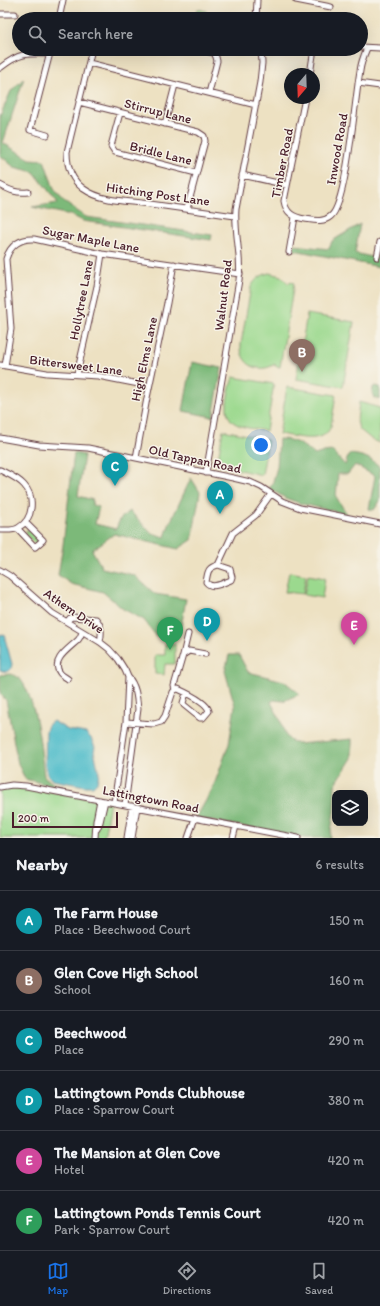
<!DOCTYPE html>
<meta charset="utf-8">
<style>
:root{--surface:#171b24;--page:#242831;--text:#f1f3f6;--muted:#9ea1a6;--line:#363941;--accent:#1a73e8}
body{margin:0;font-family:Itim,sans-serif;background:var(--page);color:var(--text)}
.controls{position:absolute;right:12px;bottom:12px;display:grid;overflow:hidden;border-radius:8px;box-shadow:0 4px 16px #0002}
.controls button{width:36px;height:36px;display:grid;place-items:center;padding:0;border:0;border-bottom:1px solid var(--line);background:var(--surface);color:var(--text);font:20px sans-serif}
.compass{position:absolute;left:284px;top:68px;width:36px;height:36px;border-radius:50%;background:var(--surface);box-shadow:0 4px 16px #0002;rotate:199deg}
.scale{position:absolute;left:12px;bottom:10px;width:106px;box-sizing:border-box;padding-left:4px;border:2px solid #4a1f2b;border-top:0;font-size:11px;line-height:14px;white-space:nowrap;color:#4a1f2b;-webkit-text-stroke:3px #f7f3e8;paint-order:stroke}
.you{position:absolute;left:261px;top:445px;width:14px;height:14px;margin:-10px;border:3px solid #fff;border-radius:50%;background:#1a73e8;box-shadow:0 0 0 6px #1a73e833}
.badge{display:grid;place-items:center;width:26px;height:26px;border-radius:50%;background:var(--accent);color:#fff;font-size:13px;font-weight:700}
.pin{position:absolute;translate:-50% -33px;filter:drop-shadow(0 1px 2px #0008)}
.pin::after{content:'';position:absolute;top:21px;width:14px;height:12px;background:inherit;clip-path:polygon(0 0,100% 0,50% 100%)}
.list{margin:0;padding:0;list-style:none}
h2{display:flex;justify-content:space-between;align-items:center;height:52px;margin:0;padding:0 16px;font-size:17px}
h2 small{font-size:13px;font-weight:400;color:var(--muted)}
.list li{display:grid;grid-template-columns:26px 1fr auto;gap:12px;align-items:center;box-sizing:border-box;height:60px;padding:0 16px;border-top:1px solid var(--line)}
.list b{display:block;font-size:15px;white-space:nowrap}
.list p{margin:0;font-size:13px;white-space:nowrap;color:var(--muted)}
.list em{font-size:13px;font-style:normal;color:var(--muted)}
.icon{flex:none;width:22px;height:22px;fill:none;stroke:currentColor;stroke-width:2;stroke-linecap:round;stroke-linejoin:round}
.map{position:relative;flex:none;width:380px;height:838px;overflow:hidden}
.search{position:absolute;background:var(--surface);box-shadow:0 4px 16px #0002;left:12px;right:12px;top:12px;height:44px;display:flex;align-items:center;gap:10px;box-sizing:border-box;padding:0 14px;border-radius:22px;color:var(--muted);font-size:15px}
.sheet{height:412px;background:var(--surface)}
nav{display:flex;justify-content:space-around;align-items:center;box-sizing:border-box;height:56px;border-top:1px solid var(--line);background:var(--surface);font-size:11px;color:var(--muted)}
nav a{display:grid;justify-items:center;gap:2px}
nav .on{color:var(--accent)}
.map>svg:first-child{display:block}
.green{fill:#9bd98e;stroke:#727c5c}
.forest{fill:#7cb979;stroke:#636c52}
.water{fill:#52becb;stroke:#4e6e7b}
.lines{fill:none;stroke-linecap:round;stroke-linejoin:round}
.minor-casing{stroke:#623c42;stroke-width:7}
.minor{stroke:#fff;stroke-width:5}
.labels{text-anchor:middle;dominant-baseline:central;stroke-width:3;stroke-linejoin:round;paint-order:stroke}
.street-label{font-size:13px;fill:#4a1f2b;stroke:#f7f3e8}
</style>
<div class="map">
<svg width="380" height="838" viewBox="0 0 380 838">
<rect width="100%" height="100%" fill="#f7f3e8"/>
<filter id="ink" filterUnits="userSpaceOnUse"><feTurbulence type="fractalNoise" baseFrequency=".025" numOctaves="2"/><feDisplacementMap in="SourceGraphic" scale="8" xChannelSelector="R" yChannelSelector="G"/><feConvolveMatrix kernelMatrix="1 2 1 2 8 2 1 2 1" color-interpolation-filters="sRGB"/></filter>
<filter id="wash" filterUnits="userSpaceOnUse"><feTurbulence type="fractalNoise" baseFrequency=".012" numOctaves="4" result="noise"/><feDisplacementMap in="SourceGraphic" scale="16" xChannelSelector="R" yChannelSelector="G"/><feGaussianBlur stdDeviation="0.9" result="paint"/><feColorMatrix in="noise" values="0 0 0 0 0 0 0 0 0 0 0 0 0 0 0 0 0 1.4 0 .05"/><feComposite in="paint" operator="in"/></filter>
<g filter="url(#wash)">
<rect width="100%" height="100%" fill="#ede1c2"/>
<path class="green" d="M197,9L206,11L204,19H195Z
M269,273L281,276L289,284L290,282L294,283L280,367L275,366V364C259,375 239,364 241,344L251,287C255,279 261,275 269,273Z
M307,314L354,322L343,387L296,379Z
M233,377L274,384L266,431C256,429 241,428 233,422C221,412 230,388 233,377Z
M287,387L336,395L331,426C324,446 295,436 279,434Z
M359,402L380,408V443L371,439L359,429L357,421Z
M223,430L266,439L268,441L262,475L217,465Z
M26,530H29L38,539L39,541L35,543H34L25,534Z
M289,572L306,575L303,594L285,592Z
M308,575L325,578L322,598L304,595Z
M165,644H175V664H165L164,675L155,674V655H165Z
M14,785L110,802L104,838H0V788Z"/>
<path class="forest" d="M24,78L3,143L30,159L44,160L54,189L64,202L86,217L212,235L211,240L83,221L71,215L32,207L58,203L34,172L14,167L0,155V116L11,91Z
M360,224L355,253L380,259V267L294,250V245L329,249L332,241Z
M192,362L222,368L213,417L183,411Z
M376,386L380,387V400L374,398L372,393L373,387Z
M279,439C295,439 303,445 315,455L324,452L332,451L345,465L349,454C362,455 371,458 380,467V501L374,510L369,509L375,476L355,465L348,474H338L336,497L347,514L302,504L285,498L269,488L272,485L277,467Z
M74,453L84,455L78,496L93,500L92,505L99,507L95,524L116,529L120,519L130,511L151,533L165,537L169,525L191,478L200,492L192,540L178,549L114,534L92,550L102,568L134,575L155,594L186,599L182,622L177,636H156L144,620L123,609L103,592L71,584L58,575L63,545Z
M229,655H239L248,672L284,681L300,694L283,701L274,700L271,702C274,709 281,719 282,725C286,737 286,739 298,744L352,739V758L335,785L334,812L330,838H305L196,818L213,788L229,744L235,706L225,671Z
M11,674C15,676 19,677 21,680C37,702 41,750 44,776L57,787L25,779L18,764L6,700L0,694V675Z"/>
<path class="water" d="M0,634L4,635L12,664L11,669L6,672L0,670Z
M53,721L68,730L86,733L91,738L95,747L94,751L99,773L97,782L93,786H85L52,780L47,774L45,765L46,731L48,725Z"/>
</g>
<g filter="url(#ink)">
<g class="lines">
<defs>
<path id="minor" d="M296,0L331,7
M0,14H15
M59,19L63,0
M256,19L257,0
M361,47L380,48
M92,49L67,152C67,166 71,180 84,189C102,202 129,201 150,204C178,208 207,212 235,216
M198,49L214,53L216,57L217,61L209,93
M89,63L256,105
M0,68C19,53 26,53 50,54
M310,74L314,49
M358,83L380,86
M305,98L284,201C286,213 293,217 305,219C313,220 323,223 331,216C347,203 355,97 360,71C361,63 364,55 367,48
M79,102L198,132L204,136L205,141L187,209
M120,113L111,146L115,152L196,173
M165,124L175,85
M47,135L30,130L51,49
M242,175L287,185
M0,185C11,191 16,193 28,192
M289,252L295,217
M377,257L380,242
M0,365L47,373L98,376L149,386
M5,366L11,329L6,259C10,245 21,238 34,239L102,254L240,274
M77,374L97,286L102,254
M0,438L39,445L88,448L233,478L250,482L261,487L282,501L300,508L380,524
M136,458L147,398L167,303L174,264
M0,470C8,474 18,478 24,485C35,497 34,519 18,528C13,531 6,530 0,530
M206,473L239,280C242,256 234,233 236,209L260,82L262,63L261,49
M18,529L35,547L43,540L25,522
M218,565L230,569L232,577L231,580C223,583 212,590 206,582C208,572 207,568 218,565L233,533L256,515L271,494
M0,570L10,576L52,613L100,642L109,649L118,659L125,670L128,677L126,722L114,803
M67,622L70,618L73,617L96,619C102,626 102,633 100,642
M183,655L188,634
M68,679C66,677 62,676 60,673C50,660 70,648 78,640C80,638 81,635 82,632
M175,690L174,686L183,655L189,651L205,654
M126,722L154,724L161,722L165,716L173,692L175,690L178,689C187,693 207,702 209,711L203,718H200L184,705L183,703L186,693
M0,787L12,785L26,786L298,838
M125,805L138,709C137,698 136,685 128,677
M97,829L100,822L105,801
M95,838L96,821L100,800
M127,838L132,806
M132,838L137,807
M188,838L195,818
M233,838L236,826"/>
</defs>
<use href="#minor" class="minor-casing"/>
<use href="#minor" class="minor"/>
</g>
</g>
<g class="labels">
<g class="street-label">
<text transform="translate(158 111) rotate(14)">Stirrup Lane</text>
<text transform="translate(337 149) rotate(-80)">Inwood Road</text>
<text transform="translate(161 153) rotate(14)">Bridle Lane</text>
<text transform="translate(282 163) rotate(-79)">Timber Road</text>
<text transform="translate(158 194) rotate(8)">Hitching Post Lane</text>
<text transform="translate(91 239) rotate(11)">Sugar Maple Lane</text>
<text transform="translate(223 295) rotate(-83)">Walnut Road</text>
<text transform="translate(81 300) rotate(-79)">Hollytree Lane</text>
<text transform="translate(144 359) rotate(-78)">High Elms Lane</text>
<text transform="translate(76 365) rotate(7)">Bittersweet Lane</text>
<text transform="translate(195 459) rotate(12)">Old Tappan Road</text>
<text transform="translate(74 611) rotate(34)">Athem Drive</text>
<text transform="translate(151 799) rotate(11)">Lattingtown Road</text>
</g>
</g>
</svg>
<div class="controls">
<button><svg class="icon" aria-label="layers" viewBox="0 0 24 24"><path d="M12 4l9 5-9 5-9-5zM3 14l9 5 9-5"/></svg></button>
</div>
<svg class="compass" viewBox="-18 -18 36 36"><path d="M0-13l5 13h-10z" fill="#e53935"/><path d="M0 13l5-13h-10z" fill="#9ea1a6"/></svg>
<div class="scale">200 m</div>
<div class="you"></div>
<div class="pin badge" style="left:220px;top:514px;background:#0f9aa8">A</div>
<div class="pin badge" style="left:302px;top:372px;background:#8d6e63">B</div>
<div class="pin badge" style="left:115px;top:486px;background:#0f9aa8">C</div>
<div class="pin badge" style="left:207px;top:641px;background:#0f9aa8">D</div>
<div class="pin badge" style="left:354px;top:645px;background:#d1479c">E</div>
<div class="pin badge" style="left:170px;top:650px;background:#2e9e5b">F</div>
<div class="search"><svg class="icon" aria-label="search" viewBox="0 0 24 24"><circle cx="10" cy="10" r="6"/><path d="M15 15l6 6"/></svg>Search here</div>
</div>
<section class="sheet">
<h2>Nearby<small>6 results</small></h2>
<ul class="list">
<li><span class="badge" style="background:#0f9aa8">A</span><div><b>The Farm House</b><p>Place · Beechwood Court</p></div><em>150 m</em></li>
<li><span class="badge" style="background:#8d6e63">B</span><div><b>Glen Cove High School</b><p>School</p></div><em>160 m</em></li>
<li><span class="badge" style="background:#0f9aa8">C</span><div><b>Beechwood</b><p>Place</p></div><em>290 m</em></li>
<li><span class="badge" style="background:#0f9aa8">D</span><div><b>Lattingtown Ponds Clubhouse</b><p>Place · Sparrow Court</p></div><em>380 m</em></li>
<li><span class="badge" style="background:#d1479c">E</span><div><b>The Mansion at Glen Cove</b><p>Hotel</p></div><em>420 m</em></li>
<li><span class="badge" style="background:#2e9e5b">F</span><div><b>Lattingtown Ponds Tennis Court</b><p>Park · Sparrow Court</p></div><em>420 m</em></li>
</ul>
</section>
<nav>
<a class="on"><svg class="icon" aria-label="map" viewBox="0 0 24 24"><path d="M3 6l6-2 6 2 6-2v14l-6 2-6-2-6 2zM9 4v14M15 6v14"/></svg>Map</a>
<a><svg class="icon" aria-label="directions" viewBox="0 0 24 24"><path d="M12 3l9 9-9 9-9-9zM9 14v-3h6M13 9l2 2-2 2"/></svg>Directions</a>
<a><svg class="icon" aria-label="saved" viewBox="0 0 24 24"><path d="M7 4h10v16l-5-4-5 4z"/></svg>Saved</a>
</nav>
